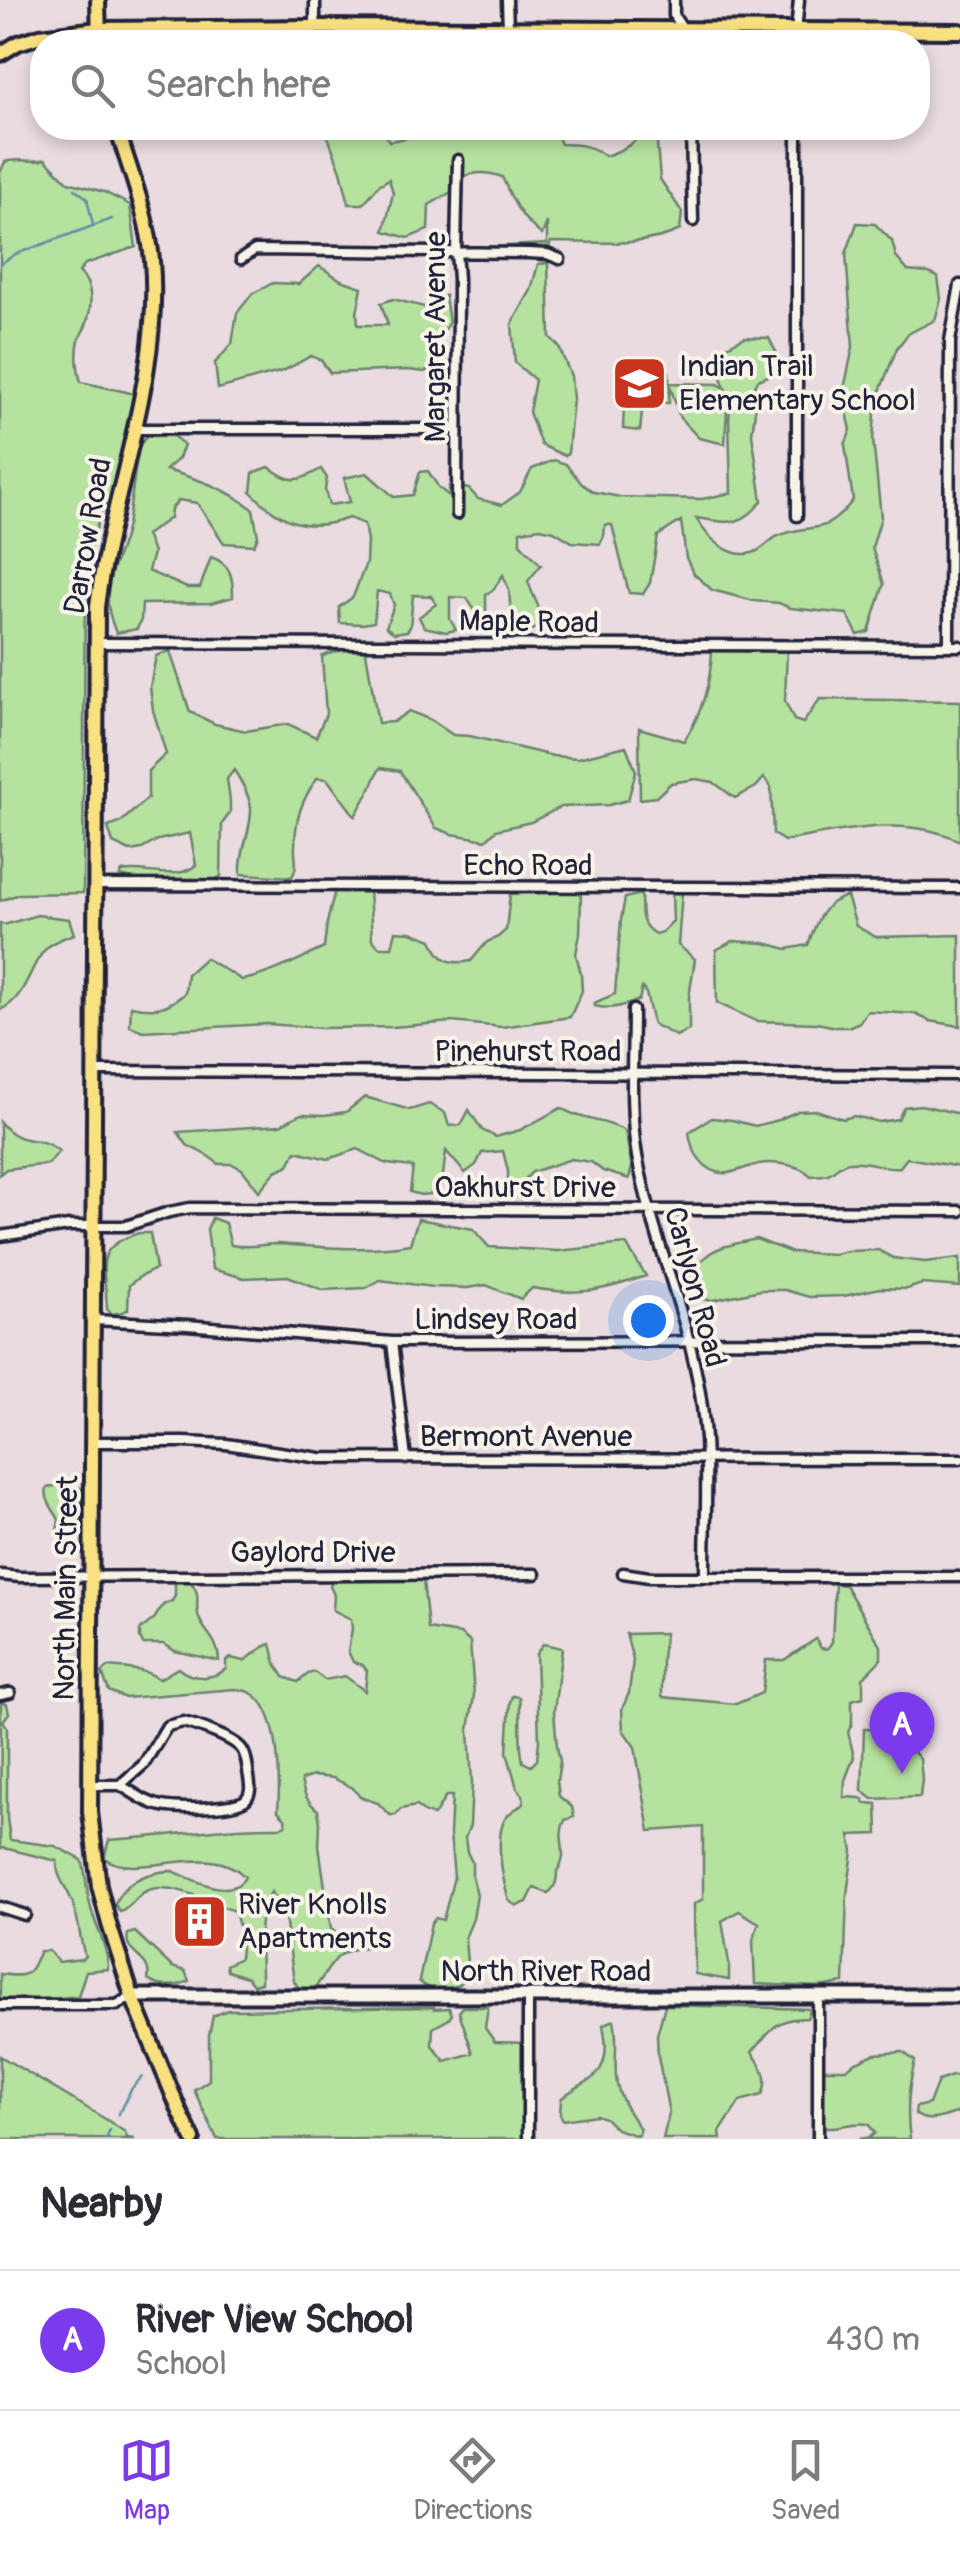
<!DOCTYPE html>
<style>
:root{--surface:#fff;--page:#f7f7f7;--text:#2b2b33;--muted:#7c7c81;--line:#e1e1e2;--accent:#7c3aed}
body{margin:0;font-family:Pangolin,sans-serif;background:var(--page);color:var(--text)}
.you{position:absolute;left:648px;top:1320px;width:35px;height:35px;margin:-25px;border:8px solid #fff;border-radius:50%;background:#1a73e8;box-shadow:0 0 0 15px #1a73e833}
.badge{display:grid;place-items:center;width:65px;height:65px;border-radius:50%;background:var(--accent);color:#fff;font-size:32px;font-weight:700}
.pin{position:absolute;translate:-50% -82px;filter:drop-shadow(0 2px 5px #0008)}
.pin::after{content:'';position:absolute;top:52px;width:35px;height:30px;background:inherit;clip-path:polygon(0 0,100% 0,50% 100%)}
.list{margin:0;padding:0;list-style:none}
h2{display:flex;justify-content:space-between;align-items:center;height:130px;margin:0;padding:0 40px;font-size:42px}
h2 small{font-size:32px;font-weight:400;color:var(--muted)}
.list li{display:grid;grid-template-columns:65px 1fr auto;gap:30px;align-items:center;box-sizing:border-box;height:140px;padding:0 40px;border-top:2px solid var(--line)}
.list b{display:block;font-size:38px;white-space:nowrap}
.list p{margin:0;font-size:32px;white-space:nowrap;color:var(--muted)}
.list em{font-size:32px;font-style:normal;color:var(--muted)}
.icon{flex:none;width:55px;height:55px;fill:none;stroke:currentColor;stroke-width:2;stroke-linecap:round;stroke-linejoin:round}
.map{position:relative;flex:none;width:960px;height:2139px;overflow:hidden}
.search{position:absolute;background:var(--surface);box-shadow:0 5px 15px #0003;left:30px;right:30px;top:30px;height:110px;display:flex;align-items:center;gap:25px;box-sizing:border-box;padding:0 35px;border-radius:40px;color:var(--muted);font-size:38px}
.sheet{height:270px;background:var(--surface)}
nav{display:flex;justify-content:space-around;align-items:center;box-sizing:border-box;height:140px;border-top:2px solid var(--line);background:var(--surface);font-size:28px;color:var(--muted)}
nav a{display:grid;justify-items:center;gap:5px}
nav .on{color:var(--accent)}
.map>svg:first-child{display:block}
.green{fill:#b6e2a0;stroke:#6c826e;stroke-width:2.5}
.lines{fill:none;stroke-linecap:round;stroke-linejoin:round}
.stream{stroke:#6090a3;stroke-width:2.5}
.street-casing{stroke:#22223b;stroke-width:15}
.secondary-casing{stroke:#22223b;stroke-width:19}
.primary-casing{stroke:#22223b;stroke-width:20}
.street{stroke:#f7f3e8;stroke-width:8}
.secondary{stroke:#f7f3e8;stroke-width:11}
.primary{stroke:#f9e181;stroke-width:12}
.labels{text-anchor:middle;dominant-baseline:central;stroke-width:8;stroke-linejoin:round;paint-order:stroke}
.street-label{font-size:30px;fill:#22223b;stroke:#f7f3e8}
.poi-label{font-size:30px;fill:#22223b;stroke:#f7f3e8;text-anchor:start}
</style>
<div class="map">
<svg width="960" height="2139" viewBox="0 0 960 2139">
<rect width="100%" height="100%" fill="#e9dbdf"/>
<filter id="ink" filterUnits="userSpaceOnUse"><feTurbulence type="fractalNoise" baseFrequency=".01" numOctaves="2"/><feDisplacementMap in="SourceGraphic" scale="20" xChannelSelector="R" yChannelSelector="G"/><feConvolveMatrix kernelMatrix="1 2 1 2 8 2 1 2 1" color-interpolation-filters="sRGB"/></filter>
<g filter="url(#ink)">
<path class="green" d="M328,128H382L389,141L412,137V128H554L561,144C577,144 592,145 605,156C624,150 635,143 647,128H665L657,145L660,179L682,212L680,230C642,248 593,242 551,242L549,247L543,248H468L547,244V222L542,235C519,217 514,203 502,177C483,170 471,173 452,180L453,191L429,205L428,230L408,238L384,231L393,193L389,179L379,185L363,204H349L341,171L328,137Z
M45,159L68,182L104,192L130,205L136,247L85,264L79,272C94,285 92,307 86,325C84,331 80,335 79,340C76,353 77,370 81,382L140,395L117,505L103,504L85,569L83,893L19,894L0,901V173L5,162C18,157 32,164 45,159Z
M857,223L875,224L892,241L896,257L908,271L929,273L938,277L941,299L935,320L908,334L897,348L876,401L873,440L881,517L872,548L884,584L869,632L858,635L847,614L790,608L779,603L754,601L712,590L694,574L686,558L681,521L658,536L650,583L643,594L629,593L612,525H605L604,536L600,544L572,542L554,531L540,528L520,531V543L541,565L528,581C533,598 542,608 542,626L518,635L512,626L509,590L503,575L493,590L486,594V623L479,627L476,612L467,598L450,597V619L456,630L446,632L424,627L419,617L436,604L431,596L413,595L410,627L407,631L394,633L386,627L394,605L390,594L377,591L374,622L363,624L340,623L339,607L353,597L366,563L367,541L364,524L349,518C307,533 281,523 251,492L253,473L269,467C291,484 297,482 321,469L327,478L325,490L329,505L350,502L344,478L367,473L394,497L413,495L420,472L428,471L439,488L449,496V486L469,489L478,499L502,505L520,492L532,469L554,460L566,464L582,484L594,492L620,497L702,499L731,493L729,419L731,400L728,392L725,444L699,438L680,418L670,385L669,403L643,402L640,431L623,429L624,405L628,402L629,388L633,386V371L669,372V383L718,384L725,388L716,364L723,348L745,337L769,338L780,360L778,372L758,380L753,389L756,403L752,434L762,501C740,529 727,522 696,518C706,536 728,559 752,553C762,551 769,540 778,536C815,521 823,539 853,500L845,445L851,430L843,394L853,347L846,254Z
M548,263L550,337L559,347L571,376L573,399L568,453L565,456L541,445L529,412L535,380L515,363L512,324L531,290L538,264Z
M319,266L341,280L362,287L357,313L358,325H388L381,303L393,299L424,307L445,296L449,322L441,336L438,356L446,364L424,372L408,370L330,373L321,360L311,356L283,371L218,389L215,363L232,344L237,313L252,294L273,283L299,284Z
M147,436H173L184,445L179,458L166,470C198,479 226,488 253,509L258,536L254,545L224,543L197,503L179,500L171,509L170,518L146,535L153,553L148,571L187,588H200L211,557C231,564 233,577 233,597L211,603L142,604L141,620L137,629L116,633C95,582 117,571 127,525C132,499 134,472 139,446Z
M356,646L366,652L378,723L393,722L409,711L431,720L453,735L470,736L553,756L578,758L626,746L636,771L628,800L609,805L561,807L531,822L496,830L486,840L452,834L436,828L400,771L380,768L370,790L355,816L327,779L317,778C302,800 295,818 295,846C294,859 299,864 292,877L241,874C239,851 252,830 251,808C249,794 241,781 234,770L227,779L230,801V813L222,824L221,876L216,879L138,880L120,876L122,872C144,867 177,882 196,865L190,833L158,840L142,849L130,851L113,843L108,827L120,823L148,798V771L166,754L153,710L150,687L156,656L170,651L190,712L215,724L246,731L288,724L316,737L326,714L322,656Z
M712,649H787L785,701L794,720L803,723L820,699L960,701V841C906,814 841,831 784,841L773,834L771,787L764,778L756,787L735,798L713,782L696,779L671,783L656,797L640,799L639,728L684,741C702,713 711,682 712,649Z
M335,890H369L372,939L379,947H392L396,931L411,932L432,940C440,961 450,965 471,961L487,942L498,937L506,930L510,894L581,892L580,934L576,954L581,974L582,991L570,1017L502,1027L452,1022L393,1027L321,1028L267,1024L143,1031L130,1026L131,1006C154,1011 167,1009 185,993L187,974L205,958L242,980C270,975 297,960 324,948L327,923Z
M682,892L678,945L695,959L689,997V1030L676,1036L653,1024L646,993L642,988L639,1000C624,1007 610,1010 594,1006V1003L615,994L621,920L625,898L641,894C642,911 638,924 655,934L662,932L673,921L672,893Z
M847,896L856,926L876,937L960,935V1026L930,1021L915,1014L867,1011L860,1022L848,1027H836L817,1023L756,1021L717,1003L716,950L733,941L765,943L787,949L808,945C816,922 822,903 847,896Z
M37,915L69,919L74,934C67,937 56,940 50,945C28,963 29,997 0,1010V923L4,925Z
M365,1097L410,1110L429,1104L445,1113L449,1126L461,1125L469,1110L482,1130L496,1137L520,1130L561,1108C581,1121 605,1119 625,1131L632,1167L629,1179L603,1171L591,1162L571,1159L532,1172L526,1178L530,1193L520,1198L508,1192V1171L503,1151L482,1153L476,1165L465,1173L446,1151L442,1183L438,1193L421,1195L410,1192L413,1167L387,1164L358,1149L328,1159L296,1151L289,1165L276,1171L259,1191L242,1169L232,1164H219L208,1156L187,1145L178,1132L280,1125L301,1114L324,1115L346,1112Z
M921,1105L960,1114V1167L907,1158L900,1167C883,1169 869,1160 850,1162C839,1163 837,1170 828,1174C823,1176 817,1175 811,1176C801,1165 775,1161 759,1164C749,1166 739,1171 728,1173C705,1175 691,1152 689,1132L712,1118L732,1120L755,1126L778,1120L798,1111L816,1110L843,1119L854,1116L879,1122L898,1119L904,1107Z
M0,1122C23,1150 36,1132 59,1151L48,1164L6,1169L0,1174Z
M212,1218L225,1223L231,1245C251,1249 260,1244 278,1244C322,1247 365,1252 410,1244L418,1219L473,1229L489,1247L558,1251L626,1244L646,1276C602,1291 579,1296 532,1288L521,1299L486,1285L467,1288L433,1287L380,1280L366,1288L323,1290L288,1276L244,1278L212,1269L207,1229Z
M139,1233H150L156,1269L141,1276L129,1285L128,1309L123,1312L112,1314L107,1309C106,1268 90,1248 139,1233Z
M756,1239L790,1252L835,1254L847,1251L878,1250L893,1258L925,1262L960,1258V1287L922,1284L907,1289L880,1288L844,1296L809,1297L785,1290H761L713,1300L691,1299L685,1288C702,1248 717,1248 756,1239Z
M59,1485L82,1488L81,1526L69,1527L66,1537L62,1539L57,1530L59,1520C54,1509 44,1501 47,1488Z
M342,1577L423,1580L428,1629L460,1634L470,1642L474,1695L469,1730L472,1783L470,1825L465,1838L467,1852L472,1862V1875L477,1895L473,1919L465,1938L468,1976C456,1991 433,1995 419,1981L431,1923L435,1918L443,1920L454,1877L450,1834L452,1796H446L434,1816L425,1813L416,1806L401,1809L396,1815H390L378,1803L360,1797L353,1788L333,1778L313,1776L301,1780C304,1794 307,1802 318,1810L320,1823L319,1846L331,1929L336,1932L362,1930L368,1937V1947C333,1949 333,1966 313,1990L298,1987L294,1981L284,1910L271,1892C254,1921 262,1950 261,1983L253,1985L247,1977L227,1971L226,1965L240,1958C242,1941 241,1926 234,1911C210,1902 169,1880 146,1891C136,1896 131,1908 120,1912L115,1905C121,1882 150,1871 172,1871C192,1878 231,1902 245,1877C209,1838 138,1883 104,1858L109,1840C166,1837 224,1826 280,1827L286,1825L285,1818L278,1811C280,1782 281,1709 251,1693C249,1691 237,1689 235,1689L125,1698L109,1691L102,1673L108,1667C125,1669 144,1668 159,1679L178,1668C192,1680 212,1680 226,1669V1660L231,1658L244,1661C254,1655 260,1647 271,1644L276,1664L284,1677L298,1682L308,1674L314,1672L325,1680L345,1676L365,1691L367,1671L363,1665L353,1662L348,1651L352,1629L351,1619L333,1610L334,1595L330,1586L332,1580Z
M175,1580L190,1581C202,1596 195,1598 198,1614C200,1630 218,1636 219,1661L175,1651L164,1644H143L140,1638V1630L154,1619L163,1605L172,1601L175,1596Z
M835,1584L845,1585L881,1646V1659L863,1678V1697L852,1700V1724L848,1732L854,1757L845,1780L844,1797L860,1798L864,1800L865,1803L877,1804L878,1834L850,1835L853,1851L847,1894L844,1983L819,1987L755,1984L753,1940L759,1923L739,1911L722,1921L729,1963V1980L695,1974L694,1904L703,1899V1827L650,1831L635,1747L623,1730L622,1709L629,1693L633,1660L626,1634L665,1633L662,1659V1697L736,1704L762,1693L766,1660H784L816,1639L821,1648L827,1649L832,1642Z
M543,1644L562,1648L554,1711L557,1747L560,1761L557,1781L559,1796L572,1807L574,1817L565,1820C555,1840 571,1852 557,1871C557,1880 556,1887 548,1893L534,1888L527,1902L517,1906L509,1901C503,1881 494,1838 505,1819C509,1811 518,1809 524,1803L523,1795L517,1788L507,1752L510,1702L512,1696L519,1697C522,1719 518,1741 523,1762L531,1766L537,1760L539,1741L536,1654Z
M1,1703L7,1704L9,1713L3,1721L7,1727V1818L10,1840L55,1846L82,1860C86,1873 86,1886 89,1900C93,1923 108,1945 108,1969L86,1971L78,1996L30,2001L0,1999V1974C29,1978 28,1976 40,1951H49L58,1962L82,1959L85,1956C79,1938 79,1916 71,1899C65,1884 56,1877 57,1861L4,1848L0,1849Z
M864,1729H882L904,1741L920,1759L922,1779L920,1797L873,1799L862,1791Z
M135,1932L172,1967L185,1971L189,1981C177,1987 159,1988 148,1980C153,1955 123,1957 128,1934Z
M665,2005L811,2009L807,2018C775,2018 771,2030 752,2052C762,2066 770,2078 762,2095L740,2101L720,2132L721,2139H663L669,2113L658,2056L657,2035Z
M434,2007V2009L449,2008L452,2014L449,2019L433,2028L432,2045L445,2061L473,2053L459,2012L463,2007H488L485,2028L495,2042L527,2043V2139H217L194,2090L209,2080V2035L213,2016L228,2010Z
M614,2020C619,2042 613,2063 617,2085C621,2102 631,2115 640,2129L638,2136L616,2129L605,2118L596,2115L563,2120L560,2114L561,2099C570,2090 579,2087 590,2080C609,2067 607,2045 603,2025Z
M903,2052L915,2061C908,2087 906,2112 910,2139H859L870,2137L875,2133L868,2124C853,2121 841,2128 827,2127L821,2121V2069H846L854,2063L874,2054Z
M0,2056L107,2120L125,2132L127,2138L135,2139H0Z
M952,2076H960V2112C944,2116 929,2125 915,2114L916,2107L929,2104L938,2081Z"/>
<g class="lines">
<path class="stream" d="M75,189L87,198L93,225
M0,264L16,254L112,219
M118,2115L132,2088L142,2077
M106,2139L110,2130"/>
<defs>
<path id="street" d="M315,0V27
M507,0L508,29
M674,0V16L691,42
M795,42L799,0
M691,128L693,221
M797,128V516
M241,259L255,250L528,253L547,254L560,259
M133,429H457
M457,514L458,279L456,251L458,160
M97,643L960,646
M949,646L950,341L960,285
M95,885L960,888
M633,1010C633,1058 629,1108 637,1156C652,1236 687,1312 700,1393C710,1453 705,1515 705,1576
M95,1071L960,1075
M0,1236L69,1226H126L169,1212L190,1208L960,1211
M94,1320L187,1325L392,1342L960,1341
M392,1342L406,1459
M93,1442H184L226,1444L320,1458L960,1459
M623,1573L649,1577H960
M0,1575L20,1577L535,1574
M0,1695L10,1693
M183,1722C196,1725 230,1737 240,1747C247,1754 247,1767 249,1777C250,1784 252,1792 246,1799C237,1809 176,1809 162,1806C146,1803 134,1793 120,1785L144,1764L167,1726Z
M90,1785H120
M0,1907L25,1915
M0,2005H117L132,1996
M528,2139V1996
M818,2139V1996"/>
<path id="secondary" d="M132,1996H960"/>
<path id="primary" d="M98,0L99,42
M0,54L18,43L40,36L98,29L315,27L960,31
M117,128C130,171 148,215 152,261C162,378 111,492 97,607L90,1812L99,1886L109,1924L132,1996L180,2112L193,2139"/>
</defs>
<use href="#street" class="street-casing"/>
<use href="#secondary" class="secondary-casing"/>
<use href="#primary" class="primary-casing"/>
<use href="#street" class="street"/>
<use href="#secondary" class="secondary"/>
<use href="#primary" class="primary"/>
</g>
</g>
<defs>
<symbol id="school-square" viewBox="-11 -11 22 22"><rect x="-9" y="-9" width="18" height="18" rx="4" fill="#c8321e" stroke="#f7f3e8"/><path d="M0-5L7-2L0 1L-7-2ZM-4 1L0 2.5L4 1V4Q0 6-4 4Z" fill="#fff"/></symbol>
<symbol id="building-square" viewBox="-11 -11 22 22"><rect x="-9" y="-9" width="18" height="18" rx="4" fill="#c8321e" stroke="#f7f3e8"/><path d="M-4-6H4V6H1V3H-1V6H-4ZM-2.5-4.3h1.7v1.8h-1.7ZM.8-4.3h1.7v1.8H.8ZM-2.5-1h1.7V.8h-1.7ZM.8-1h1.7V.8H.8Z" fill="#fff"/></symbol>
</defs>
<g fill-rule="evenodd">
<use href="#school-square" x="608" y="352" width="63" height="63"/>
<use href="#building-square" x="168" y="1890" width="63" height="63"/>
</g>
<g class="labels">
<g class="street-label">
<text transform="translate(435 337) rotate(-90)">Margaret Avenue</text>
<text transform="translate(88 536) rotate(-80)">Darrow Road</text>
<text transform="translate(529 622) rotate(1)">Maple Road</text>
<text x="528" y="865">Echo Road</text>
<text x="528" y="1051">Pinehurst Road</text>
<text x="525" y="1187">Oakhurst Drive</text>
<text transform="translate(695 1287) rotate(75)">Carlyon Road</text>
<text x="496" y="1319">Lindsey Road</text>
<text x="526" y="1436">Bermont Avenue</text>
<text x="313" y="1552">Gaylord Drive</text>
<text transform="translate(66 1588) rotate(-89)">North Main Street</text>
<text x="546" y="1971">North River Road</text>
</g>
<g class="poi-label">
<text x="679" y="366">Indian Trail<tspan x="679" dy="34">Elementary School</tspan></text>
<text x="238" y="1904">River Knolls<tspan x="238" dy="34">Apartments</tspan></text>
</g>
</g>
</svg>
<div class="you"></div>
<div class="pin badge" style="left:902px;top:1774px">A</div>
<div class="search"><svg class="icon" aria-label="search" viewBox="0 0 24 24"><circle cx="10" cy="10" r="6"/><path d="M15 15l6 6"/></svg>Search here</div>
</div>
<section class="sheet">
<h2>Nearby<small></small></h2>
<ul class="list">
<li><span class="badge">A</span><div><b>River View School</b><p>School</p></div><em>430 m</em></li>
</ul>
</section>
<nav>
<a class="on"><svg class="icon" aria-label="map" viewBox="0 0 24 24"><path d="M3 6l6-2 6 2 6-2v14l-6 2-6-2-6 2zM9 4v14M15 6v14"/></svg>Map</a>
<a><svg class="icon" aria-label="directions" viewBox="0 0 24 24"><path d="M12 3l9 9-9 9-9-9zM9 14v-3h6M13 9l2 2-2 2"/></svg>Directions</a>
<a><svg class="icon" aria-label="saved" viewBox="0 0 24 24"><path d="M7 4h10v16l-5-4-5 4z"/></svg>Saved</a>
</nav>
